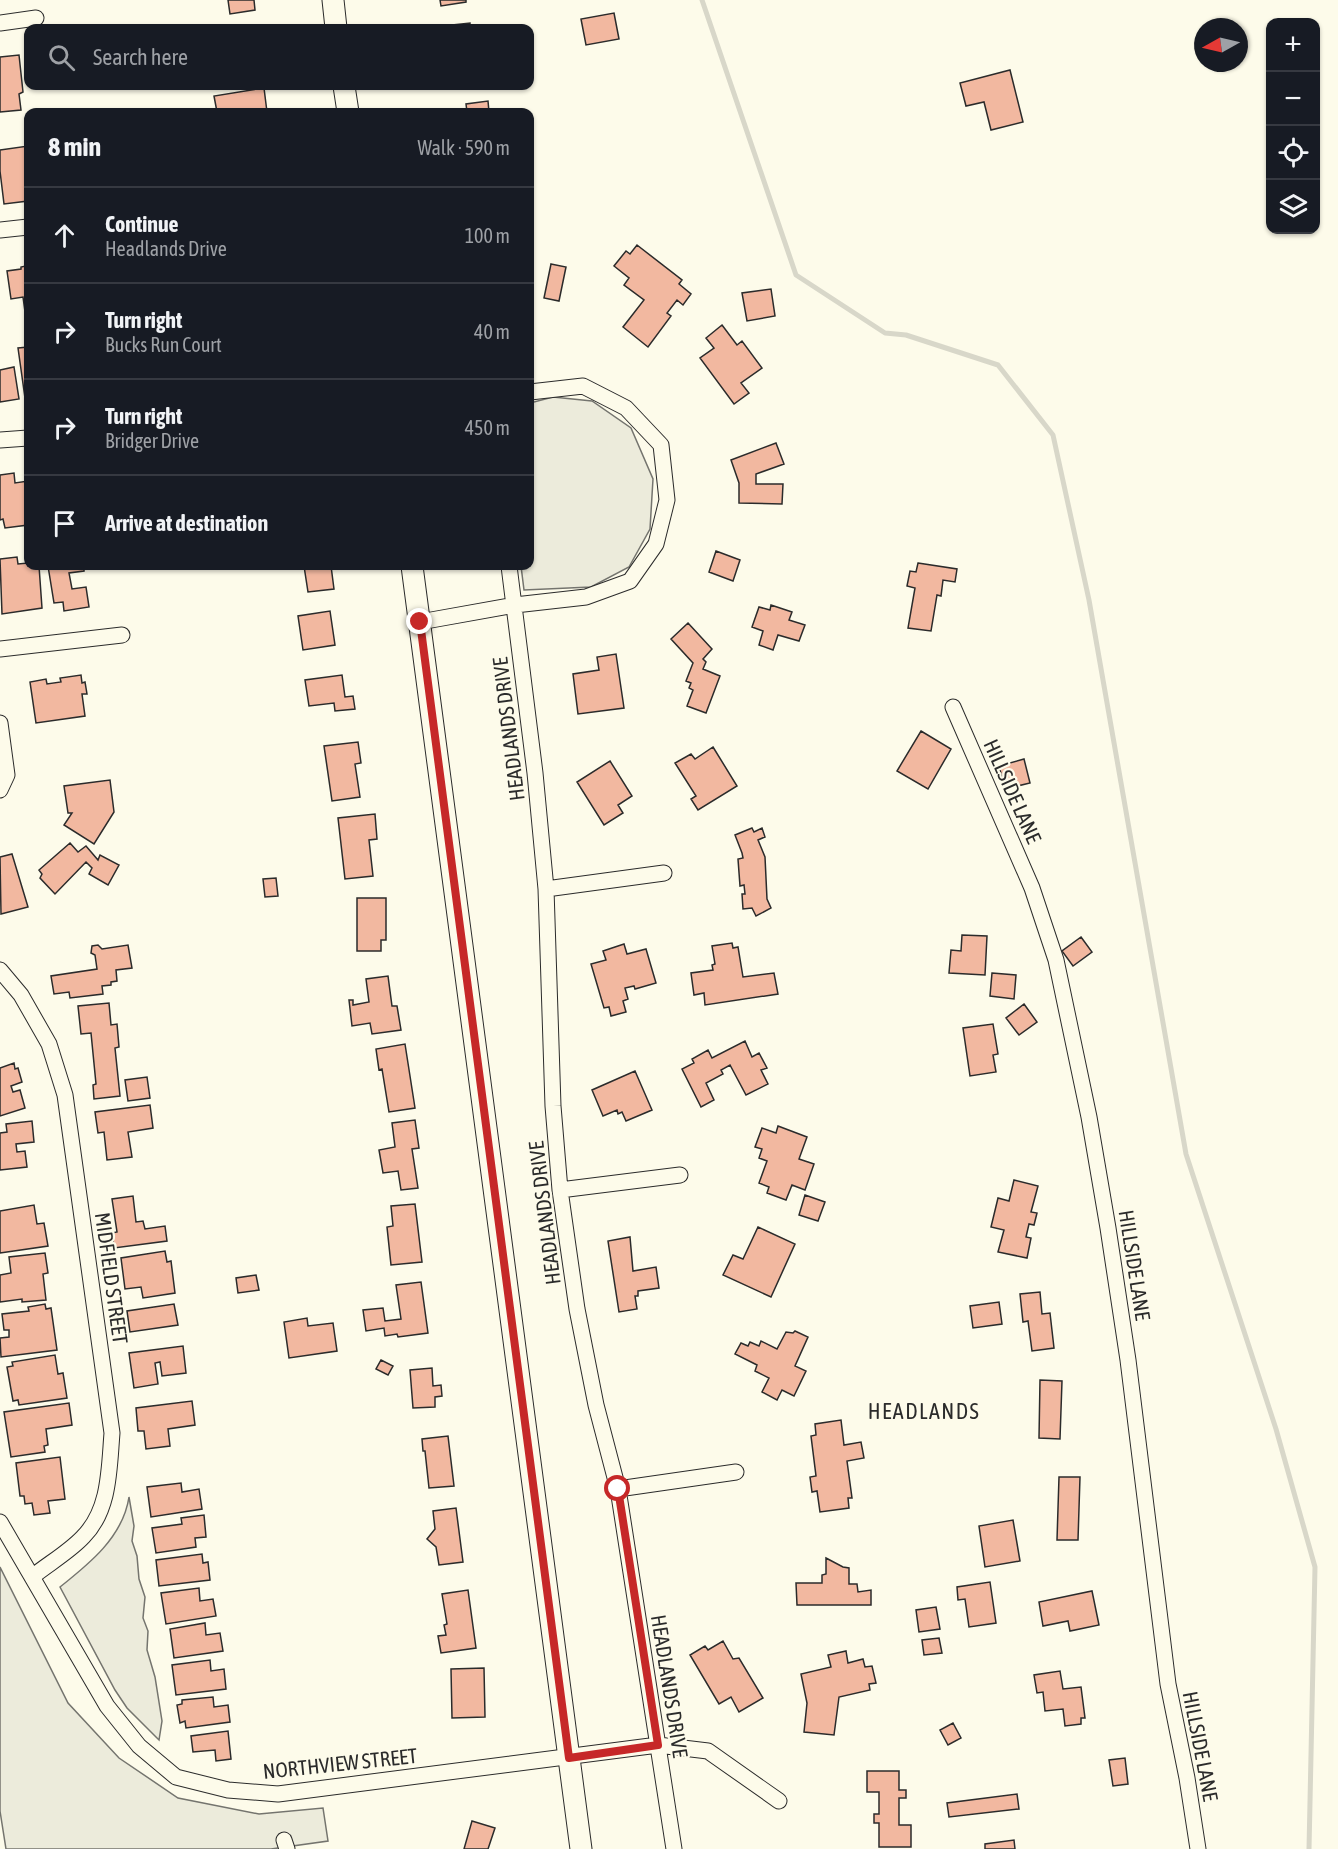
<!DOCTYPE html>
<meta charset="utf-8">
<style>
:root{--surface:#171b24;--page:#20242c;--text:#f1f3f6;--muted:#9ea1a6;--line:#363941}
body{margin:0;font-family:"Asap Condensed",sans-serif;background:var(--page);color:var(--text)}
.controls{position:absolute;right:18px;top:18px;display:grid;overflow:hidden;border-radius:12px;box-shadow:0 2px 4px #0004}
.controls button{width:54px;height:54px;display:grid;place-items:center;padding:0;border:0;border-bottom:2px solid var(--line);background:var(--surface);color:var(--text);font:30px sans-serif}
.compass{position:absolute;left:1194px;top:18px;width:54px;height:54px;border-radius:50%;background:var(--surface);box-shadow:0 2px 4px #0004;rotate:262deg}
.stop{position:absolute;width:18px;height:18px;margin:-14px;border:4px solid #c62828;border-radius:50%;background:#fff}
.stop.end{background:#c62828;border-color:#fff;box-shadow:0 2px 6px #0008}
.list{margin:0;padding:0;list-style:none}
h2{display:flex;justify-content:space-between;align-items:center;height:78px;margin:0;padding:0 24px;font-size:26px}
h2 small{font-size:20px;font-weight:400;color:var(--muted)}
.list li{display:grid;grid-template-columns:39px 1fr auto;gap:18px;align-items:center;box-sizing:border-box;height:96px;padding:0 24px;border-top:2px solid var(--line)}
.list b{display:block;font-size:22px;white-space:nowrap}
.list p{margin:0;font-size:20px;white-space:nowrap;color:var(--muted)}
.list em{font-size:20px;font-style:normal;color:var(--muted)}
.icon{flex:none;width:33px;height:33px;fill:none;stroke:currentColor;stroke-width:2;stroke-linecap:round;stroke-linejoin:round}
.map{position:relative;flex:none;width:1338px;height:1849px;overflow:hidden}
.search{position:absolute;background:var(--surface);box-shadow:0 2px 4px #0004;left:24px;top:24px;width:510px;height:66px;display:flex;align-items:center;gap:15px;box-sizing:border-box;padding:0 21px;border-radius:12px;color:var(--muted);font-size:22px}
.panel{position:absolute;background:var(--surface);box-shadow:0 2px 4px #0004;left:24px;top:108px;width:510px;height:462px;border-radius:12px}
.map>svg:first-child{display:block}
.green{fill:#ecebdb;stroke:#74746e;stroke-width:1.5}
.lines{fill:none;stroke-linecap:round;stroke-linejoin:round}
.stream{stroke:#d8d7c9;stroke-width:5}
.building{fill:#f2b8a0;stroke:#2b2b2b;stroke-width:1.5}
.street-casing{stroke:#2b2b2b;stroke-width:17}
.secondary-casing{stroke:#2b2b2b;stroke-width:23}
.street{stroke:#fdfbea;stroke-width:15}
.secondary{stroke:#fdfbea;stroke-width:21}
.route{stroke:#c62828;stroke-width:8}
.labels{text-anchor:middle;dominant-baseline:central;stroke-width:4.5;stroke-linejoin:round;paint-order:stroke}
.street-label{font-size:21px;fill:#2b2b2b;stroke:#fdfbea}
.neighbourhood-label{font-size:22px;letter-spacing:1.5px;fill:#2b2b2b;stroke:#fdfbea}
</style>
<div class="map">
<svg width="1338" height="1849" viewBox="0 0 1338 1849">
<rect width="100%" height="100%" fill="#fdfbea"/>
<path class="green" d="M553,397L592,401L631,428L653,479L650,529L629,567L591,587L524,590L521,566H530V403Z
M129,1497L134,1526L132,1541L137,1556L139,1579L145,1597L143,1618L148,1631L147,1650L155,1677L162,1721L159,1740L127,1708L115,1690L60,1587C89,1564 123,1537 129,1497Z
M0,1567L68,1703L119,1758L178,1798L259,1814L323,1808L328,1841L271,1849H6L0,1811Z"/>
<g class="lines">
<path class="stream" d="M702,0L796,275L885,333L906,335L998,365L1053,435L1089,600L1186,1154L1276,1429L1315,1567L1309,1849"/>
</g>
<path class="building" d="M228,0H254L255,10L230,14Z
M440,0H466V2L441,6Z
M614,13L619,39L586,45L581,19Z
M470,23V28H443V26Z
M19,55L23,92L19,94L21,110L0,112V57Z
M1010,70L1023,122L991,130L984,102L966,106L960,83Z
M264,88L267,112H217L214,96Z
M488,101L489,112H467L466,104Z
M28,146V201L4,204L0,171V150Z
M637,245L682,280L679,284L691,294L683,305L677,300L667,313L671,316L648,347L623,327L644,300L624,285L629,278L614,266L626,251L630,254Z
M26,262H28V318L26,319L23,297L11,299L7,271L21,269V267L26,266Z
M551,264L566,267L559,301L544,298Z
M771,289L775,316L747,321L742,293Z
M722,325L737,345L742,341L762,368L741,383L749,393L734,404L700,358L714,348L706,338Z
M28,347V404L26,405L18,348Z
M14,367L19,399L0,402V370Z
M776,443L784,464L756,474V484H783L782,504L739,503V483L731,460Z
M14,473L15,483L28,481V504H26L28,525L5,528L3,519L0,520V475Z
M716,551L740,560L733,581L709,572Z
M17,557L18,564L28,563V566H39L42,608L2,614L0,559Z
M918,563L957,569L955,582L943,580L941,596L937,595L931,631L908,628L915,588L907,586L910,571L916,572Z
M48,566H84V571L69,573L72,589L86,587L89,607L64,611L63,602L54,603Z
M304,566H331L334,589L308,592Z
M771,605L792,612L789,620L805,625L799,641L778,635L773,650L759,645L763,631L752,627L759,607L770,610Z
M330,611L335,645L303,650L298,616Z
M688,623L712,649L703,659L706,662L703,669L720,676L706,713L687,706L693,690L689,688L691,683L686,681L693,663L671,639Z
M616,654L624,708L578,714L573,674L599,670L597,657Z
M81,675L82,683L85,682L87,694H82L85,716L36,723L30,682L46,679L47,684L61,682L60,678Z
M342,675L345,697L353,696L355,709L335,711L334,703L309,706L305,680Z
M921,731L951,749L928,789L897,771Z
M358,742L361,763L355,764L360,797L332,801L324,746Z
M713,747L737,786L698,810L691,799L696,796L675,763L691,754L695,759Z
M1024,759L1030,783L1005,789L999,766Z
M610,761L632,796L618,805L623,813L604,825L577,782Z
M110,780L114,812L94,844L64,825L72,813H68L64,786Z
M375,814L377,839L369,840L373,876L345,879L338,818Z
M752,828L754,832L762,828L765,837L758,840L765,857L767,899L771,908L756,916L752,908L743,909L742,894H745L744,885L740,886L738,859L743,858L742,853L735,835Z
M70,843L78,852L86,846L98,860L100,855L119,865L108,885L89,874L92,868L86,862L55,894L40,878L42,874L39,870Z
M12,854L28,907L1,914L0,857Z
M276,878L278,896L265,897L263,879Z
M357,898H386V940H381V951H357Z
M962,935L987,936L985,975L949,973L951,950L961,951Z
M1081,937L1092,952L1073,966L1062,951Z
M732,943L733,948L738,947L743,977L774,973L778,994L705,1005L704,993L694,995L691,973L713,970L712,965L715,964L712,946Z
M624,944L627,954L646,949L656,983L635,989L634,986L625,988L628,999L623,1001L626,1012L611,1016L609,1007L604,1008L591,964L606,960L603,951Z
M98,945L102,949L128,945L132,968L116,970L117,981L111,982V985L102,986L103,994L70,998L69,992L54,994L51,976L97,969L95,955L91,953L92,946Z
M992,973L1016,975L1014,999L990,996Z
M388,976L392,1006H397L401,1030L372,1034L370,1023L352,1026L349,1000H353V1005L369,1002L366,979Z
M109,1003L111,1025L117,1024L119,1047L115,1048L120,1096L94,1099L93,1085L96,1084L91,1033L81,1034L78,1006Z
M1024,1004L1037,1022L1019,1035L1006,1018Z
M993,1024L998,1054L993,1055L996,1072L970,1076L963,1028Z
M745,1041L752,1057L759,1053L767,1068L761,1070L768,1084L746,1095L730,1065L721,1070L723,1074L706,1083L714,1100L701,1107L682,1069L694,1063L692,1059L708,1050L712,1058Z
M405,1044L415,1108L389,1112L382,1069L379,1070L376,1049Z
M14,1063L15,1069L18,1068L22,1082L11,1086L13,1092L20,1090L25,1108L0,1116V1068Z
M635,1071L652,1110L626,1121L622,1112L618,1114L617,1110L603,1116L592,1090Z
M147,1077L150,1098L128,1101L125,1080Z
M150,1105L153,1128L128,1132L132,1157L107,1160L104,1132L98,1133L95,1112Z
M415,1120L419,1148L412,1149L418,1188L401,1190L398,1171L383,1173L379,1150L395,1147L392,1123Z
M32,1121L34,1142L16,1144L17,1152L25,1151L27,1167L0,1170V1133L7,1132L6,1124Z
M778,1126L807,1137L799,1159L814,1164L805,1190L792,1185L786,1200L767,1193L769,1187L759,1183L767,1161L759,1158L762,1149L755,1147L762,1128L776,1133Z
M1014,1180L1038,1186L1031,1212L1037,1213L1034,1225L1029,1224L1026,1237L1031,1238L1027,1258L998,1252L1004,1230L991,1227L998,1198L1009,1201Z
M805,1195L825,1202L818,1221L799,1215Z
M133,1196L136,1222L143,1221L145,1229L165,1226L167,1241L114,1248L112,1233L117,1232L112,1199Z
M415,1204L422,1262L391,1265L387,1227L393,1226L391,1206Z
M34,1205L37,1224L44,1223L48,1246L0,1253V1211Z
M758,1227L795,1244L771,1297L723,1275L733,1255L743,1259Z
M630,1237L633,1271L656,1267L659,1288L638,1291V1296H635L637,1309L619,1312L608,1241Z
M165,1251L167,1262L171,1261L175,1293L143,1298L141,1287L125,1289L121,1258Z
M45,1253L48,1273L43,1274L46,1300L22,1302V1299L0,1302V1275L11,1273L9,1257Z
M256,1275L259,1290L238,1293L236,1278Z
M421,1282L428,1333L398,1337L397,1334L385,1336L384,1328L366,1331L363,1310L383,1308L385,1321L401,1319L396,1285Z
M1040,1292L1042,1314L1050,1313L1054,1348L1032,1351L1028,1321L1023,1322L1020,1294Z
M999,1302L1002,1324L973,1328L970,1306Z
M45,1304L46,1309L51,1308L57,1350L1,1357L0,1338L9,1337V1330H4L2,1314L29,1311L28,1307Z
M174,1304L178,1325L130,1332L127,1311Z
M307,1318L308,1326L333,1323L337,1351L289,1358L284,1322Z
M795,1331L808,1337L795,1366L806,1371L794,1396L782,1390L777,1400L762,1392L769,1378L755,1371L757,1365L735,1354L741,1343L748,1346L750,1342L759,1346L761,1341L777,1349L786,1332L793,1333Z
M183,1346L186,1373L162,1376L160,1362L155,1363L158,1384L134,1388L129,1353Z
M55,1355L58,1374L63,1373L67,1398L19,1405L18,1400L13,1401L7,1367L13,1366L12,1362Z
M381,1360L393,1366L388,1375L376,1369Z
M432,1368L433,1386L441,1385L442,1396L435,1397V1407L413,1408L410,1370Z
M1040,1380L1062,1381L1060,1439L1039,1438Z
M192,1401L195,1425L168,1429L170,1446L146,1449L144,1431H138L136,1408Z
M69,1403L72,1425L46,1429L48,1445L44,1446L45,1452L11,1457L4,1412Z
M841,1420L844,1445L861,1442L864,1458L847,1461L852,1498H848L849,1508L820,1512L817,1491L812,1492L810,1477L816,1476L811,1436L816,1435L815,1424Z
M448,1436L454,1486L429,1488L425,1451H423L422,1439Z
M60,1457L65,1499L48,1501L50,1513L34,1515L32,1503L25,1504L24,1496H20L16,1463Z
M1059,1477H1080L1078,1540H1057Z
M181,1483L182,1492L199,1489L202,1509L151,1517L147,1487Z
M456,1508L463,1562L439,1565L436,1547L427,1539L435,1529L433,1511Z
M204,1515L206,1537L195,1538L196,1547L156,1553L152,1528L182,1524L181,1518Z
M1013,1520L1020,1561L985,1567L979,1526Z
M202,1554L203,1563L208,1562L210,1580L159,1586L156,1560Z
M826,1558L843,1567L849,1568V1584H857L858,1592L871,1590V1605H797L796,1583H822V1575L826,1574Z
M990,1582L996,1623L969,1627L965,1599L958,1600L957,1587Z
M199,1588L200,1601L213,1599L216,1616L166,1624L161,1593Z
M468,1590L476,1648L441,1653L438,1636L446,1635L444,1625L447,1624L442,1594Z
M1092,1591L1099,1625L1070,1631L1068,1621L1043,1626L1039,1602Z
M936,1607L940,1629L919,1632L916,1610Z
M205,1623L206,1635L220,1633L223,1651L174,1658L170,1629Z
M939,1638L942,1653L924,1655L922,1640Z
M723,1641L733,1659L739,1658L763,1698L739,1712L731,1697L719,1704L690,1655L705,1646L708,1650Z
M846,1651L848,1663L863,1659L865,1667L872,1666L876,1683L869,1684L870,1690L839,1697L834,1735L804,1732L807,1703L801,1674L831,1667L828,1655Z
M210,1660L211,1671L224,1669L226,1689L176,1695L172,1665Z
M484,1668L485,1717L452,1718L451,1669Z
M1060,1671L1063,1689L1081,1687L1085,1718H1081V1724L1065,1726L1063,1709L1045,1711L1043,1692L1037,1693L1034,1675Z
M213,1697L214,1707L228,1705L230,1722L186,1728L185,1721L180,1723L177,1705L182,1704V1700Z
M953,1723L961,1738L948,1745L940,1730Z
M228,1731L231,1759L216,1761L215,1750L193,1752L191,1736Z
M1125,1758L1128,1784L1113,1786L1109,1760Z
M867,1771H899V1790H906V1798H899V1825H911V1847H879V1823H874V1814H879V1792H867Z
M1017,1794L1019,1809L949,1817L947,1803Z
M472,1821L495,1828L488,1849H464Z
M1014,1840L1015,1849H985V1844Z"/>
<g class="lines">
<defs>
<path id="street" d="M0,23L36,18
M0,230L28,227
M0,440L28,438
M509,566L535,773L546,889L553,1106L560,1190L577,1309L596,1405L618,1489L674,1849
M420,622L515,605L586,597L630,581L656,544L667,500L661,445L626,408L583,386L530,392
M0,649L122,635
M953,707L1032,888L1056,960L1089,1117L1108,1228L1128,1360L1168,1684L1187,1778L1198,1849
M0,723L7,775L0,790
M546,889L664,873
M0,970L21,995L49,1044L65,1095L112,1433C109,1469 110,1510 83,1537C69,1552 48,1564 32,1577
M560,1190L680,1175
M618,1489L736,1472
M0,1522L107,1706L139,1746L176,1777L228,1790L278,1794L658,1745L708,1751L779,1801
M284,1840L287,1849"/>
<path id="secondary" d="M333,0L336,28
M344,86L348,112
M412,566L581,1849"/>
</defs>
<use href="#street" class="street-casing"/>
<use href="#secondary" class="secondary-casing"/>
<use href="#street" class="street"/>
<use href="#secondary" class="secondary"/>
</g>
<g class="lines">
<path class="route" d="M420,622L569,1758L658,1745L618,1489"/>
</g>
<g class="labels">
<g class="street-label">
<text transform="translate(508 729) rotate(-97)">HEADLANDS DRIVE</text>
<text transform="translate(1013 791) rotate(66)">HILLSIDE LANE</text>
<text transform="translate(544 1213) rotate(-97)">HEADLANDS DRIVE</text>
<text transform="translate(1135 1265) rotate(81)">HILLSIDE LANE</text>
<text transform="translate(112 1278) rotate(82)">MIDFIELD STREET</text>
<text transform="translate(670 1686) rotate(81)">HEADLANDS DRIVE</text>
<text transform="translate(1201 1746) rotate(79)">HILLSIDE LANE</text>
<text transform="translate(340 1763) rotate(-6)">NORTHVIEW STREET</text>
</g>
<g class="neighbourhood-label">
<text x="924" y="1411">HEADLANDS</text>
</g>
</g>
</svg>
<div class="controls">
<button>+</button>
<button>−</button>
<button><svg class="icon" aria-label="locate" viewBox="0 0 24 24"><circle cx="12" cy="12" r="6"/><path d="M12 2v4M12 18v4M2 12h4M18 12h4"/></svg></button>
<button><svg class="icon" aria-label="layers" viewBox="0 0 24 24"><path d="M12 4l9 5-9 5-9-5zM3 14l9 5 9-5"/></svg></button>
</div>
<svg class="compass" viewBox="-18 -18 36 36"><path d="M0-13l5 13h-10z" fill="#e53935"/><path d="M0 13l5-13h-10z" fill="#9ea1a6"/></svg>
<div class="stop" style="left:618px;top:1489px"></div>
<div class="stop end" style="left:420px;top:622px"></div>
<div class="search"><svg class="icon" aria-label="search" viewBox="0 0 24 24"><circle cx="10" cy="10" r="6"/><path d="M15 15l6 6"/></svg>Search here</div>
<section class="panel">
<h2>8 min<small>Walk · 590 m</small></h2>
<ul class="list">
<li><svg class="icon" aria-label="ahead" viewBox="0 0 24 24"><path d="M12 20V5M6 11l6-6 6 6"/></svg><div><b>Continue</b><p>Headlands Drive</p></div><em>100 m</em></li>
<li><svg class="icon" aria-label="right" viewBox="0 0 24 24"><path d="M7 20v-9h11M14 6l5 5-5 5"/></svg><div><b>Turn right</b><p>Bucks Run Court</p></div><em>40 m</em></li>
<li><svg class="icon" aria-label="right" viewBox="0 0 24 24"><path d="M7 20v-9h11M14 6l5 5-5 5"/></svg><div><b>Turn right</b><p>Bridger Drive</p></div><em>450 m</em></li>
<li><svg class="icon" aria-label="arrive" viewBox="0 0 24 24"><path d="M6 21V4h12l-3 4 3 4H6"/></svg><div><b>Arrive at destination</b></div></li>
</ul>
</section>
</div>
